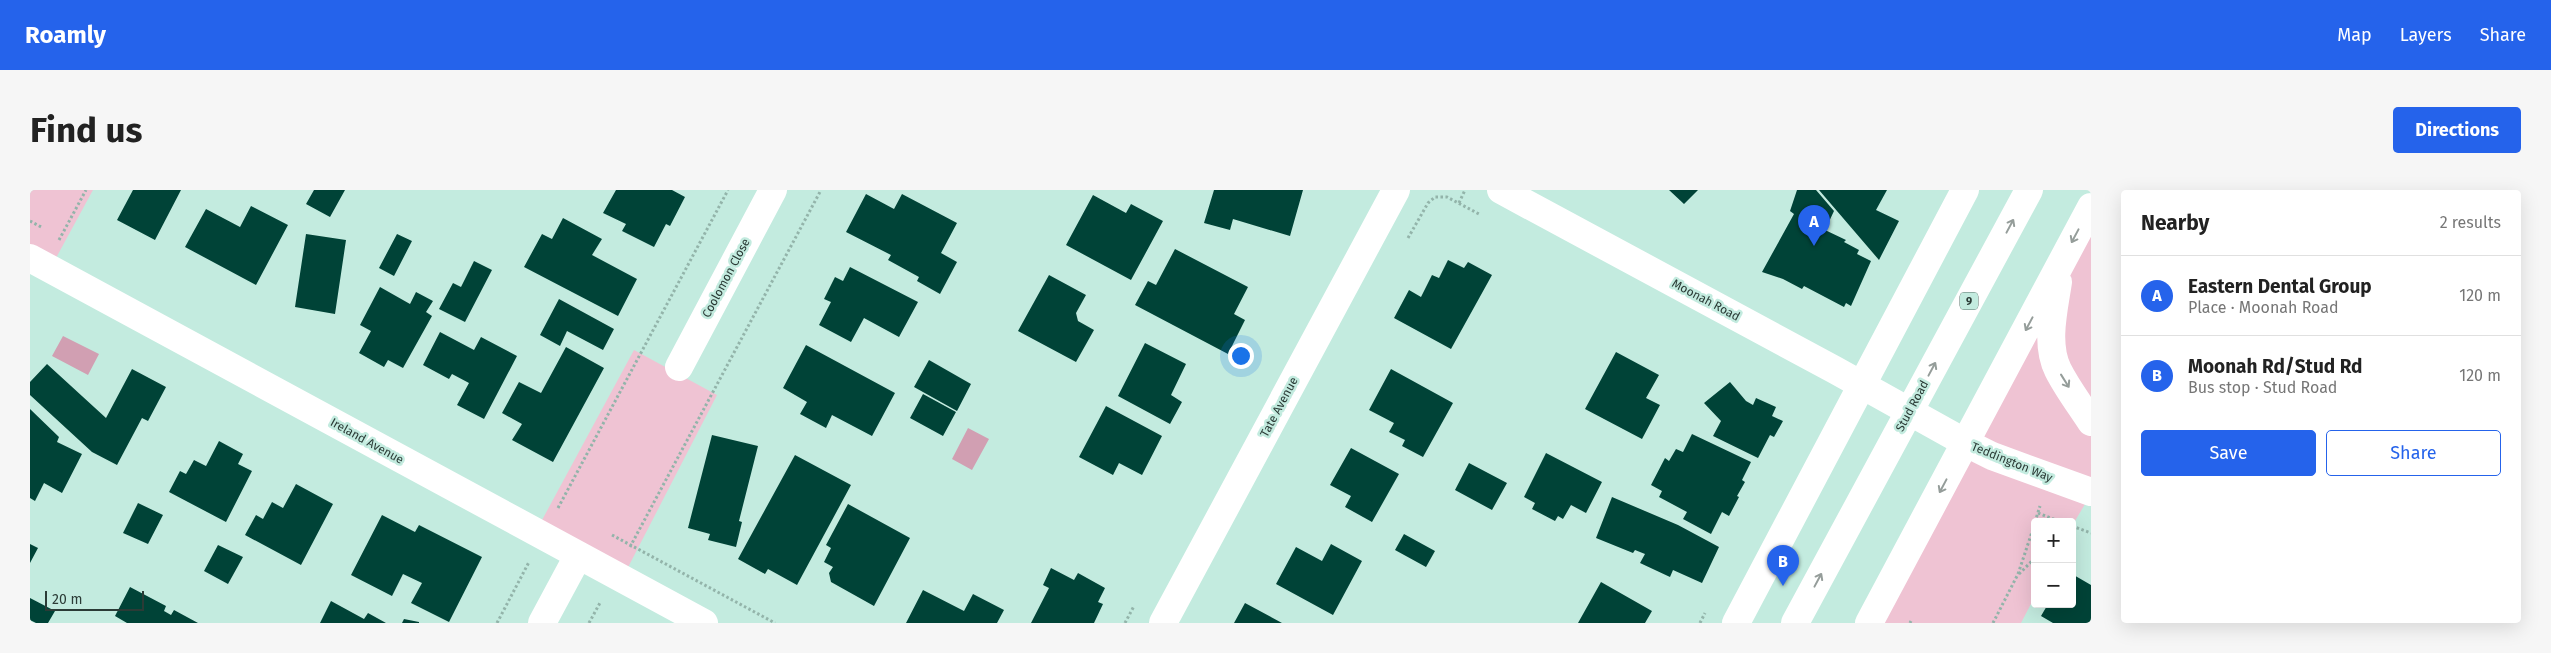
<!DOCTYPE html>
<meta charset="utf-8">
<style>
:root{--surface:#fff;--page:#f6f6f6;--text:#222;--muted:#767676;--line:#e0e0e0;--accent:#2563eb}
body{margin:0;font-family:"Fira Sans",sans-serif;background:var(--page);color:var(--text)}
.controls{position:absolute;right:15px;bottom:15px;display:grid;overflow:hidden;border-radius:5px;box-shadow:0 5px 20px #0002}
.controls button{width:45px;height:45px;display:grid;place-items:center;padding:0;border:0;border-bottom:1px solid var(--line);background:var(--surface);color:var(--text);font:25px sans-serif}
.scale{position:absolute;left:15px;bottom:12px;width:99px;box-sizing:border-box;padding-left:5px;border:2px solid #2b3b36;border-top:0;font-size:14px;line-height:18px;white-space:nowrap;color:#2b3b36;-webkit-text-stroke:4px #c3ebdf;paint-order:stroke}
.you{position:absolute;left:1210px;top:165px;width:18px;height:18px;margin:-12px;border:4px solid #fff;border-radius:50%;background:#1a73e8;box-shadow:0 0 0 8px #1a73e833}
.badge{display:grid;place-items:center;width:32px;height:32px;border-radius:50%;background:var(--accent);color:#fff;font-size:16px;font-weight:700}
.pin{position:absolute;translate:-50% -41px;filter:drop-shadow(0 1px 2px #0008)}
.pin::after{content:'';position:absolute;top:26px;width:18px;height:15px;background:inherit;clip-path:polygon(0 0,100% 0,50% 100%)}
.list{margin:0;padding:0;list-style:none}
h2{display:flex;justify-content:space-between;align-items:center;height:65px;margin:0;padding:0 20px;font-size:21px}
h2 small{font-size:16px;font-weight:400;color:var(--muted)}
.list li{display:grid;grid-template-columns:32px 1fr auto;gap:15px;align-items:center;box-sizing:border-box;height:80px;padding:0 20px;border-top:1px solid var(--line)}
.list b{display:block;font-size:19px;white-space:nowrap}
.list p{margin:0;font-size:16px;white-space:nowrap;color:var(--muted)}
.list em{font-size:16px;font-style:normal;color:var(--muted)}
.actions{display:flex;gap:10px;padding:15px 20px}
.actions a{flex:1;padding:11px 0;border:1px solid var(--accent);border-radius:5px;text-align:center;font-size:18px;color:var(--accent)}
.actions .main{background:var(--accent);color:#fff}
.map{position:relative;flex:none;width:2061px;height:433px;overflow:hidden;border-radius:5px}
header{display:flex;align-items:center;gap:30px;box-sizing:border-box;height:70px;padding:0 25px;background:var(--accent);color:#fff}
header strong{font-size:24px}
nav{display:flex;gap:28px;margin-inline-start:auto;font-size:18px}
.intro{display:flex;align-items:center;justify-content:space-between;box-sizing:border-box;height:120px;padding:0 30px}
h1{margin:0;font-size:35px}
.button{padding:12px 22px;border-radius:5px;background:var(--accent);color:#fff;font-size:18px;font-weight:700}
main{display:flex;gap:30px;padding:0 30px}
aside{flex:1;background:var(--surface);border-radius:5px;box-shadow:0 5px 20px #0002}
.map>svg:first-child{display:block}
.green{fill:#efc3d3}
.water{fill:#d19fb2}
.building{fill:#004337}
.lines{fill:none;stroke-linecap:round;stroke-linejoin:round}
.path{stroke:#93b4aa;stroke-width:3;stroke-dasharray:2.5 2.5;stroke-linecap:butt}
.minor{stroke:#fff;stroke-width:28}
.major{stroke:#fff;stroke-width:28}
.oneway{stroke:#959d9a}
.labels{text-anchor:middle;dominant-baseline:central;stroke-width:5;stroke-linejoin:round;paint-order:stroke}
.shield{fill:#c3ebdf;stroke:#597069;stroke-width:1}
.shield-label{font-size:11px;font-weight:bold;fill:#2b3b36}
.street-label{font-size:12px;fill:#2b3b36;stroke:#c3ebdf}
</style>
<header>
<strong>Roamly</strong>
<nav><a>Map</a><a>Layers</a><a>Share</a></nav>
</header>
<div class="intro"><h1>Find us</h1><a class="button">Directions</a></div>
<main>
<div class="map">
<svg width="2061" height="433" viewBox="0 0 2061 433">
<rect width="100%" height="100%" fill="#c3ebdf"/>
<path class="green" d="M0,0H63L20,79L0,68Z
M2061,17V304L2042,336V332H2005V406L1991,433H1839Z
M604,160L687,205L592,389L505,343Z"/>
<path class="water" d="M33,146L69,164L58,185L22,166Z
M938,238L959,249L942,280L922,269Z"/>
<path class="building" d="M103,0H151L125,50L87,30Z
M284,0H315L300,27L276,14Z
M586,0H642L655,7L640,36L636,34L624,57L592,41L596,34L573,23Z
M1184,0H1273L1260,46L1203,29L1200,40L1174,33Z
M1639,0H1668L1654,14Z
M1767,0H1786L1804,21L1795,40L1816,50L1814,52L1829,60L1827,64L1841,71L1821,116L1816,113L1814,117L1774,96L1772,99L1753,89L1732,82L1764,24L1760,21Z
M1789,0H1857L1846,20L1869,31L1849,70Z
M836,4L864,19L872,4L927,33L911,63L927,72L910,104L887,91L889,87L858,70L861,65L816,42Z
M1063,5L1096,23L1101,14L1133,31L1101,90L1036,55Z
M221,16L258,35L226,95L155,57L176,19L210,37Z
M533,28L572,49L562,65L607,89L588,126L494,77L512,44L522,49Z
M276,44L316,50L305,124L265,117Z
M367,44L382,51L364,86L349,78Z
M1145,59L1218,97L1204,124L1215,130L1198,164L1105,115L1118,91L1126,95Z
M1418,70L1434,78L1438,72L1462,85L1421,159L1364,128L1379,100L1391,107L1402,85L1409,88Z
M444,71L462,80L435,132L409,119L423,93L431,97Z
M820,77L888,112L869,147L834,128L821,152L789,135L801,112L794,109L805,87L813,91Z
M1019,85L1056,105L1046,123L1048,131L1064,140L1046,172L988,141Z
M350,97L380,114L386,102L403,111L396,122L402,126L373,178L358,170L354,177L329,163L341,141L330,135Z
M529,109L584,139L573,160L537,141L530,156L510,145Z
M410,142L444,160L451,147L487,166L454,229L427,215L439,193L422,184L419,189L393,175Z
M1115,153L1156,174L1141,205L1152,212L1140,234L1088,206Z
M776,155L865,203L842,246L802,225L796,238L770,224L777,212L753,198Z
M536,157L574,178L523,272L482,250L492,234L472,223L489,192L511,203Z
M1586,162L1629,185L1616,208L1630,215L1612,249L1555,219Z
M899,170L941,194L927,221L884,197Z
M17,174L76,228L102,179L136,197L118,231L112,228L87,275L62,262L0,205V192Z
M1361,179L1423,213L1393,267L1372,256L1375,250L1359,242L1364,233L1339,220Z
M1700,192L1716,211L1723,215L1726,208L1746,217L1742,226L1753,231L1744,247L1740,245L1728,268L1683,246L1691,231L1674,213Z
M893,204L926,222L913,246L880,228Z
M1076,216L1132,246L1112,285L1089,273L1083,285L1049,267Z
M0,219L29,247L27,252L52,264L32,303L14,293L5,311L0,308Z
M1662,244L1721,272L1712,290L1715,292L1707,306L1709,307L1699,326L1692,322L1681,344L1653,329L1657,322L1629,307L1632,301L1621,295L1635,268L1639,271L1646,259L1653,262Z
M682,245L728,256L709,331L712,332L706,357L678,350L680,344L658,338Z
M189,251L213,264L208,274L222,281L196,332L139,302L150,281L156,284L164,270L176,276Z
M1321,258L1369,284L1342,332L1315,317L1321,306L1300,295Z
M1516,263L1572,292L1556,323L1541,315L1533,329L1528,326L1525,331L1502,319L1505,313L1494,307Z
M765,265L821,295L767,395L738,379L735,384L708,369Z
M1439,273L1477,293L1462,320L1425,300Z
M266,294L303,314L271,375L215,345L226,325L233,329L242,312L253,318Z
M1582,307L1648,335L1689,357L1672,393L1643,380L1640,387L1610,373L1615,364L1605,360L1603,363L1566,348Z
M108,313L133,325L118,354L93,343Z
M818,314L880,348L844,416L801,392L799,383L803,377L794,372L801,358L796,355Z
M352,325L385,342L389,335L452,367L419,432L381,413L392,393L373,384L362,406L321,385Z
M1374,344L1405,361L1396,377L1365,360Z
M0,354L8,358L0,373Z
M1301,354L1332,371L1303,425L1246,394L1266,357L1292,371Z
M188,355L213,367L198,394L174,381Z
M1021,378L1044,390L1048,383L1075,398L1068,412L1073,414L1064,433H1001L1019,398L1013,395Z
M2042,384L2061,395V433H2023L2011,426L2018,414H2042Z
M1571,392L1622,421L1615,433H1548Z
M100,397L136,416L134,421L141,425L144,420L168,433H97L85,426Z
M893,400L934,421L943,404L974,420L967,433H876Z
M0,408L25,421L18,433H6L0,430Z
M301,411L334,429L338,423L356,433H290Z
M1215,413L1252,433H1204Z
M374,429L389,432V433H372Z"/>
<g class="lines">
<path class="path" d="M1429,13L1435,0
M0,31L13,38
M1378,48L1398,13L1405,7H1417L1449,24
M29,50L56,0
M528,318L698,0
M2008,323L2031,332
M2005,332L2010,316
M2042,336L2061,343
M582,345L745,433
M600,357L791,0
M1989,384L2005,368
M467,433L499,372
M559,433L571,411
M1095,433L1104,416
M1670,433L1675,423
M1880,433L1881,431
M1963,433L1988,384L2005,333"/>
<path class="minor" d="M1471,0L1805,180L1936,253L1962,266L2061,302
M0,68L674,433
M649,177L743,0
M512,433L548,366
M1133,433L1366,0
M1706,433L1935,0"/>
<path class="major" d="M2028,92C2024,119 2015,154 2028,180C2037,198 2050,215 2061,232
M1765,433L1999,0
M1839,433L2061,17"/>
</g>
<defs><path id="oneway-shaft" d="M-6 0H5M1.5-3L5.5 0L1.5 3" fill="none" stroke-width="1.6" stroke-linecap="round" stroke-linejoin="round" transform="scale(1.25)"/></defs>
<g class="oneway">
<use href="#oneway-shaft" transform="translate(1980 36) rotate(-62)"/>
<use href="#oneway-shaft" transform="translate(2045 46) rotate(118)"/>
<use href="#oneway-shaft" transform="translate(1999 134) rotate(118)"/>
<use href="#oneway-shaft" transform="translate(1902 179) rotate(-62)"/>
<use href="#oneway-shaft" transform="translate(2035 191) rotate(58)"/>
<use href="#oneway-shaft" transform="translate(1913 296) rotate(118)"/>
<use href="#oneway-shaft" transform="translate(1788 390) rotate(-62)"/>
</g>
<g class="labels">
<rect class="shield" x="1930" y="102.5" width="18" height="17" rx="4"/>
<g class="shield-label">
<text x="1939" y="111">9</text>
</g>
<g class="street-label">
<text transform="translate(696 88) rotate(-62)">Coolomon Close</text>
<text transform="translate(1676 110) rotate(28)">Moonah Road</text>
<text transform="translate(1882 216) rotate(-62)">Stud Road</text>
<text transform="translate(1249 217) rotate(-62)">Tate Avenue</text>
<text transform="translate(337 251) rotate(29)">Ireland Avenue</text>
<text transform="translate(1982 272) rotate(22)">Teddington Way</text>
</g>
</g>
</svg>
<div class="controls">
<button>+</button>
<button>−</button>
</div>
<div class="scale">20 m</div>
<div class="you"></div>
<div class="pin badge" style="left:1784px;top:56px">A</div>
<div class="pin badge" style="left:1753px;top:396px">B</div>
</div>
<aside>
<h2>Nearby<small>2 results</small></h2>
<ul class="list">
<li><span class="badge">A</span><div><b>Eastern Dental Group</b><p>Place · Moonah Road</p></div><em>120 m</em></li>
<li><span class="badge">B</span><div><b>Moonah Rd/Stud Rd</b><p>Bus stop · Stud Road</p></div><em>120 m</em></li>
</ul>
<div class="actions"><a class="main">Save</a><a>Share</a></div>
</aside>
</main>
